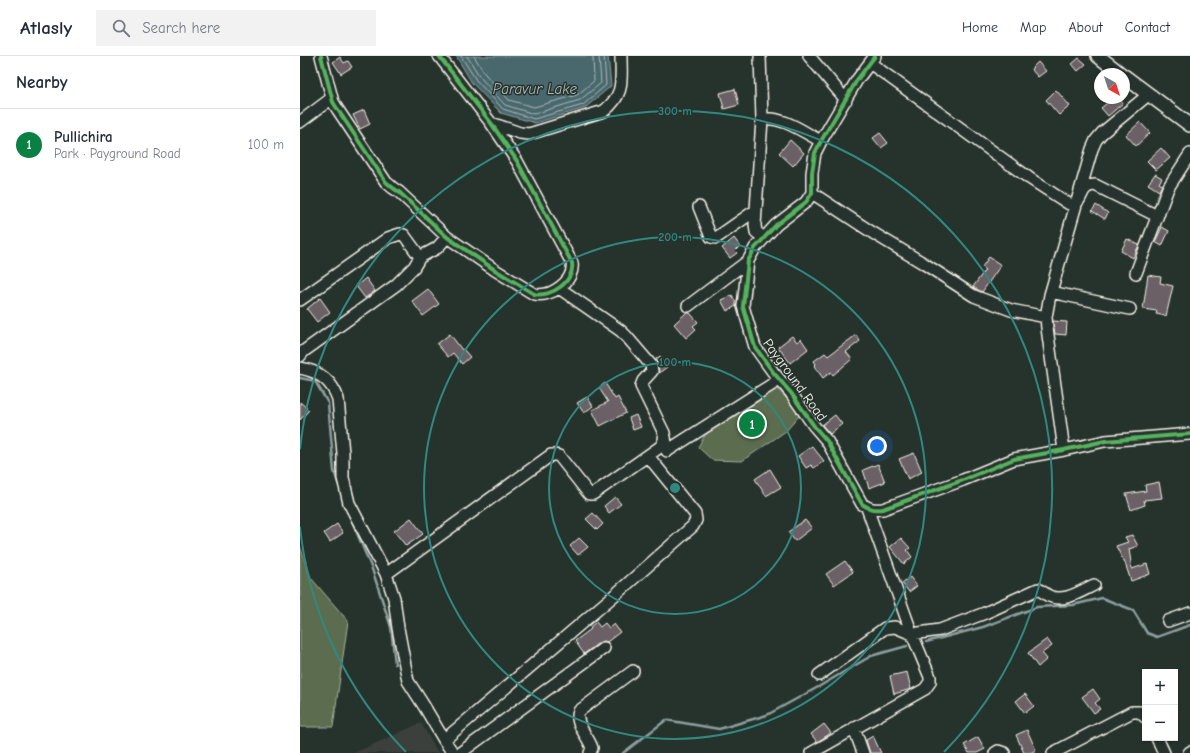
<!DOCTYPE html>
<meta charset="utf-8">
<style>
:root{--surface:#fff;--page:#f2f2f3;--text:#1f2937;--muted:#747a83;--line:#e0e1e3;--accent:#0b8043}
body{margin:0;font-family:"Comic Neue",sans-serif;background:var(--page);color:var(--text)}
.controls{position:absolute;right:12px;bottom:12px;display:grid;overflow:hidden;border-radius:0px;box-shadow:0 1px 3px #0004}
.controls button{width:36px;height:36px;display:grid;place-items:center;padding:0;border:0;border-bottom:1px solid var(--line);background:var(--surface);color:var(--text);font:20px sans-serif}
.compass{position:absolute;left:794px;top:12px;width:36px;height:36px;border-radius:50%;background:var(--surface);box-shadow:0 1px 3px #0004;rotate:141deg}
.you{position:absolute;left:577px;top:390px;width:14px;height:14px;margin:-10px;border:3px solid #fff;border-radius:50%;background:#1a73e8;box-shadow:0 0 0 6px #1a73e833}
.badge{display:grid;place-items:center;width:26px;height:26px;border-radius:50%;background:var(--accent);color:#fff;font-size:13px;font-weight:700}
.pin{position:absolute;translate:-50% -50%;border:2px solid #fff;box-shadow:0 1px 4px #0006}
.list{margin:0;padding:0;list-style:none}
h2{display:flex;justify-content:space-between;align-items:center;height:52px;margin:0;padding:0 16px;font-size:17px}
h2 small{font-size:13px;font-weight:400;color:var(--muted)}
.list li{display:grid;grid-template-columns:26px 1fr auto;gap:12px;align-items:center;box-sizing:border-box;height:72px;padding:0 16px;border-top:1px solid var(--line)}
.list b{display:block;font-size:15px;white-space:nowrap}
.list p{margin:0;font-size:13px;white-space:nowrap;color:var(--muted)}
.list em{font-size:13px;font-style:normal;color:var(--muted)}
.icon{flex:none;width:22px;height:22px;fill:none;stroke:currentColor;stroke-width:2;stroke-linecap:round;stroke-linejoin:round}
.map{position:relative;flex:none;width:890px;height:697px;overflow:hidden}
header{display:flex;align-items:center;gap:24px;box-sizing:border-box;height:56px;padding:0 20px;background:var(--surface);border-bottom:1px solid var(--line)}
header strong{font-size:19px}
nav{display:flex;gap:22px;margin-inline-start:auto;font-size:14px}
.search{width:280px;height:36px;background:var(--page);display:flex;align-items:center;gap:10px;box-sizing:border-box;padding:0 14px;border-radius:0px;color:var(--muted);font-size:15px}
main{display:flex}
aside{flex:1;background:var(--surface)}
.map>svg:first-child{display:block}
.built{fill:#3b413e}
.green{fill:#5b6d50;stroke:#a8af9c}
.water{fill:#48686e;stroke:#8d9f9f}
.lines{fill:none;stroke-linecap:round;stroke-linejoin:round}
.shore{stroke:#afbab7;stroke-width:1}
.stream{stroke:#8d9f9f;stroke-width:2.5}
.building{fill:#6b6166;stroke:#f4f1e8}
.minor-casing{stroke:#f4f1e8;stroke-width:14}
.major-casing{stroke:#f4f1e8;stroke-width:16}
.minor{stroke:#26332d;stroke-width:11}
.major{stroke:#26332d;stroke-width:13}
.cycleway-casing{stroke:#26332d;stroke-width:6}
.cycleway{stroke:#56b35d;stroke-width:4}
.ring{fill:none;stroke:#318880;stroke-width:2}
.labels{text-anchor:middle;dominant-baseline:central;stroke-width:3;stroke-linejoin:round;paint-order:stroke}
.street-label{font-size:14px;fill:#f4f1e8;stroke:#26332d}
.water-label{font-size:15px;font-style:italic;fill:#afbab7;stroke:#26332d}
.centre{fill:#318880;stroke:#26332d;stroke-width:2}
.ring-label{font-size:12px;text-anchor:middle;font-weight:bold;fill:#318880;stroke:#26332d;stroke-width:3;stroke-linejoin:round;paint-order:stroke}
</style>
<header>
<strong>Atlasly</strong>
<div class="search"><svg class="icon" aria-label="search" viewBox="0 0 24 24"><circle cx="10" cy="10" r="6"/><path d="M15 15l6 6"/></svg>Search here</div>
<nav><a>Home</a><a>Map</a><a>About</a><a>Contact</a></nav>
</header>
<main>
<aside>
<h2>Nearby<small></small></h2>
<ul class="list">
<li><span class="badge">1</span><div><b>Pullichira</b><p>Park · Payground Road</p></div><em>100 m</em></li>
</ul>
</aside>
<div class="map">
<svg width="890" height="697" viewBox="0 0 890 697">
<rect width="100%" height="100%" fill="#26332d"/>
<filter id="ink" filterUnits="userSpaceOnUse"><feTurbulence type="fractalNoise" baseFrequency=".025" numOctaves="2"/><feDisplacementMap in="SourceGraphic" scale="8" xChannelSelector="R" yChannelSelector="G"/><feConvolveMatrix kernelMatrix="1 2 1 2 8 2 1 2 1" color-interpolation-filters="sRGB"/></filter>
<g filter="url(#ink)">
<path class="built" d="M121,667L138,697H54Z"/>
<path class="green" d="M475,330L488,344L499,360L486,375L442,405L412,404L398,391L418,357Z
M0,490L11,522L48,565L33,671H0Z"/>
<path class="water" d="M156,0H308L311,30L285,52L235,67L201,57L172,27Z"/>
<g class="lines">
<path class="shore" d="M161,0L176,24L203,53L234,63L283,49L306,29L304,0
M167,0L180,21L205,49L234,58L280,44L301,27L299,0
M174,0L185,18L209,44L234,51L277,39L294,25L293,0"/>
<path class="stream" d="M0,322L15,325L28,347L34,415L39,430
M49,458L72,513L91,571L95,608
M626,586L683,571L737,551L773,549L802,542L833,554L847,577L857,581L890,569
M323,697L366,664L419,673L467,659L520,630L571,600L607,590"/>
</g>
<path class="building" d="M40,1L44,7L48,5L52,11L41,18L33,6Z
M779,2L786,8L778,15L772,8Z
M738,6L746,15L738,21L731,13Z
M435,33L439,49L424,53L420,37Z
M756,34L770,50L759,59L746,44Z
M819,42L823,47L808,60L801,52L812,43L814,46Z
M64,54L70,68L60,73L53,59Z
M840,66L850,77L836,90L826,79Z
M580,77L588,87L581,92L573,82Z
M490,84L504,97L493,110L479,97Z
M861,92L870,102L856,114L847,105Z
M855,118L862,122L859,127L862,129L859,135L848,128Z
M796,149L808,157L805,163L792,155Z
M862,171L869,175L862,190L855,186Z
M434,182L440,190L435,195L437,197L430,202L422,192Z
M827,183L839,189L833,202L821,195Z
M689,201L701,209L682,236L673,231L685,214L682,211Z
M848,219L861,221L860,227L873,230L866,260L856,258L857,255L843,253Z
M66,222L75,235L65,242L56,230Z
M128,233L139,248L123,260L112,245Z
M432,239L436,247V250L427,255L421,244Z
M20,242L30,256L17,266L7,253Z
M386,257H390L398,266L393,270L396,273L386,282L374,268Z
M753,265L767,266L766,279L755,278Z
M150,278L162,294L163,293L170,301L162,308L153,297L148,301L137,288Z
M556,279L560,285L546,296L552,303L533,319L531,316L523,322L514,310L516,308L514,305L525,297L528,300Z
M492,280L497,286L501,283L508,293L490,307L478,291Z
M360,300L367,311L359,317L358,308L356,303Z
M305,327L315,343L318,341L326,357L300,370L292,354L308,346L299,332Z
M287,341L293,350L284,357L277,347Z
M0,346L9,354L0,364Z
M336,359L341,371L333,374L329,362Z
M535,359L542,368L530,378L522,369Z
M512,390L524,405L514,412L511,409L506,412L498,400Z
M614,397L622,416L608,423L599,403Z
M578,408L585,426L569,432L563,414Z
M470,413L481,431L466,440L455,423Z
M859,426L862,442L844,444L845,449L831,454L826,438L846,435L845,429Z
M315,441L321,448L309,457L304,450Z
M293,457L303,468L297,474L286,463Z
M111,462L123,478L106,490L94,475Z
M505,464L512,472L495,485L488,476Z
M37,468L43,477L30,486L24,477Z
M832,479L838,490L829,493L832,513L847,508L850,518L831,525L824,504H823L816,490L828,486L825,481Z
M279,482L288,491L278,499L270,490Z
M601,482L610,492L607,494L612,501L604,508L590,491Z
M545,505L553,516L534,529L526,518Z
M610,521L617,530L609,536L602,527Z
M296,566L300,571L305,567L309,572L314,568L320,576L307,586L304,585L300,586L284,598L275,585L291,573L290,571Z
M747,583L752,590L742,597L747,603L738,611L728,597Z
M607,616L611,633L594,638L590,620Z
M793,633L800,643L795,647L800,653L794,657L782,641Z
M725,638L734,650L725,657L716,645Z
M524,668L531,677L517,686L511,678Z
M727,674L736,694L730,697H724L716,679Z
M573,680L581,697H570L566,684Z
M678,681L685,693L677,697H669L664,689Z"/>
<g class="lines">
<defs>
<path id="minor" d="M21,0L33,46L38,54L86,126L93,132L99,136L147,181L195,214L234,238C251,242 275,225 272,207L217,105L191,67L139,0
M460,0L462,63
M509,0L546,44
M575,0L557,24L521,85L515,97L512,117V137L506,146L476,169L455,192L448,205L443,250L455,291L473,316L491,337L514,370L527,385L562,448C569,453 574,454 583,453L663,424L714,403L764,394L805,385L890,378
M570,7L729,122L769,148C787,148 776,130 795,129L853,158L859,157
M0,66L32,42
M191,67L220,77L229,78L304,55C325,38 321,25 321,0
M512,137L573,177L623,207L674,240L711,254L746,261
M399,151L411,181L416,182L456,154
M464,182L456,176L455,169L462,63C483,60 503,76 521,85
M836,217L868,132L890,98
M751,236L830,253
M0,244L88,182L100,178L104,179L120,201L137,192L147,181
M388,250L448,205
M0,300L4,295L96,229L114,211L120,201
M0,312C18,315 32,325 38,343L43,397V422L49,447L86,518L94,542L98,572L108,625L124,650L144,684L153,697
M365,381L367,395L479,324
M764,394L747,272L746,261L750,239L792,93L796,84L802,77L848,39
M86,518L251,399H255L259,400L289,438H293L360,391C364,386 365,383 364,377L341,330L343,325L352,315L351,309L327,281L321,275L259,232
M868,565L890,557
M519,619L585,572L595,571L612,578L640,574L685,557L738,533C742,535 745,538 749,540C764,547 781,535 794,529
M554,672L563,697
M857,682L864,697
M144,684L317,537L393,470L396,464L395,458L348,400
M160,697L304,592
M290,697L292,692C288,679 274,669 279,655L333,615
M511,697L625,633L630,626V621L612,578L567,452
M695,697L698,695L704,697
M753,697L832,656H840L845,661
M889,697L890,696"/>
<path id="major" d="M798,0L821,18
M824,20L890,69"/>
</defs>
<use href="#minor" class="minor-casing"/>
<use href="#major" class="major-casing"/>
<use href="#minor" class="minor"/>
<use href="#major" class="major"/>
<defs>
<path id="cycleway" d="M21,0L33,46L38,54L86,126L93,132L99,136L147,181L195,214L234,238C251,242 275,225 272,207L217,105L191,67L139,0
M575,0L557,24L521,85L515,97L512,117V137L506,146L476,169L455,192L448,205L443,250L455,291L473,316L491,337L514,370L527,385L562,448C569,453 574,454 583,453L663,424L714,403L764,394L805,385L890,378"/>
</defs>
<use href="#cycleway" class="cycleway-casing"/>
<use href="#cycleway" class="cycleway"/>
</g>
</g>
<g class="ring">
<circle cx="375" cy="432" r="126"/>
<circle cx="375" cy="432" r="251"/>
<path d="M106 696A377 377 0 0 1 0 471M0 393A377 377 0 1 1 644 696"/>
</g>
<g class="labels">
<g class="street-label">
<text transform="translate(495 324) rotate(54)">Payground Road</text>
</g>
<g class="water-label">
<text x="235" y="33">Paravur Lake</text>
</g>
</g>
<circle cx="375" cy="432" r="6" class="centre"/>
<g class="ring-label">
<text x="375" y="59">300 m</text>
<text x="375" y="185">200 m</text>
<text x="375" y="310">100 m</text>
</g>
</svg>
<div class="controls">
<button>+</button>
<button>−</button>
</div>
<svg class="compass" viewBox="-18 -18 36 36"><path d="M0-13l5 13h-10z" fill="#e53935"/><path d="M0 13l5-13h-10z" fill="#747a83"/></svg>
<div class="you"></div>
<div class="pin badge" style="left:452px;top:368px">1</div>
</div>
</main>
